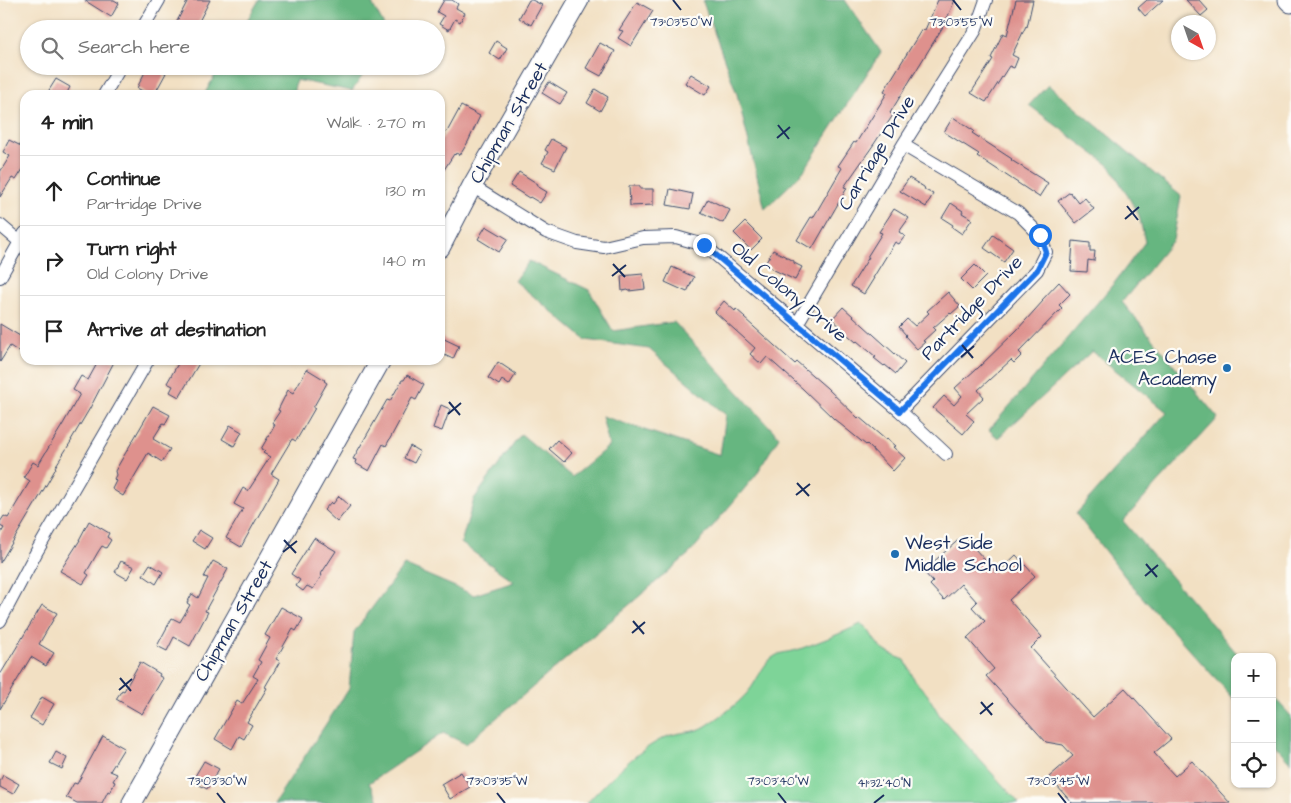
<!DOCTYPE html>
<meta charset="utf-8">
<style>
:root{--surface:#fff;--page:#f6f6f6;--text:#222;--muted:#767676;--line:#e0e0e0}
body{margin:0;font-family:"Architects Daughter",sans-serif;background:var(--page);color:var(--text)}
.controls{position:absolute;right:15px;bottom:15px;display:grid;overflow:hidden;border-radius:10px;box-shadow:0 1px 4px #0004}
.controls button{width:45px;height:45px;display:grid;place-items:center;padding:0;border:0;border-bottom:1px solid var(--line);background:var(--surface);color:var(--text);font:25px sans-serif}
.compass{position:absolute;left:1171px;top:15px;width:45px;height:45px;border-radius:50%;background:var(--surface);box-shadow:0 1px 4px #0004;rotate:140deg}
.stop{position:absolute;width:15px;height:15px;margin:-11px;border:4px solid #1a73e8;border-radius:50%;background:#fff}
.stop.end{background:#1a73e8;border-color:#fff;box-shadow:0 1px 5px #0008}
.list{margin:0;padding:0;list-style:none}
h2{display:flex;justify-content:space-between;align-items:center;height:65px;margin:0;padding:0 20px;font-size:21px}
h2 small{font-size:16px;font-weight:400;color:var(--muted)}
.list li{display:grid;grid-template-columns:32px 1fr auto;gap:15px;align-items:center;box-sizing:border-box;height:70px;padding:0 20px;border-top:1px solid var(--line)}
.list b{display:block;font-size:19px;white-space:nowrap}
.list p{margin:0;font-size:16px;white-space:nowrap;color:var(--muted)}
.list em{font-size:16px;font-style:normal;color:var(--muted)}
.icon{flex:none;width:28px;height:28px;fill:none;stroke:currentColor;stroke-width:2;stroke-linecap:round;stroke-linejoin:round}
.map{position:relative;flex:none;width:1291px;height:803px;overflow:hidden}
.search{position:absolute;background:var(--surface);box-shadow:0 1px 4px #0004;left:20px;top:20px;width:425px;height:55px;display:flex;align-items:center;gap:12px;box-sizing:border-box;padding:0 18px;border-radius:28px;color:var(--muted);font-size:19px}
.panel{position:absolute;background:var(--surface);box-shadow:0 1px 4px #0004;left:20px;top:90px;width:425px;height:275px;border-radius:15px}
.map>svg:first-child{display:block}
.green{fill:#7ed498;stroke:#4c827b}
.forest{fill:#66b680;stroke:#40726f}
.building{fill:#de918d}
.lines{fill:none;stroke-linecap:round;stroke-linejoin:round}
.street-casing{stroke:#3b4a6d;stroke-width:14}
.secondary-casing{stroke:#3b4a6d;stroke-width:21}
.street{stroke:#fff;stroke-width:12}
.secondary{stroke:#fff;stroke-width:19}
.route{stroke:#1a73e8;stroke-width:6}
.ticks{fill:none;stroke:#1b2f5e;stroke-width:2}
.poi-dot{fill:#1f6fb2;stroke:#fdfcf7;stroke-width:2}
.labels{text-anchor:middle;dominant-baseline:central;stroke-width:4.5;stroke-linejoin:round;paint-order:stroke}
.street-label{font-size:19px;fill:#1b2f5e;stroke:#fdfcf7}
.poi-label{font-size:19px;fill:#1b2f5e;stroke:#fdfcf7;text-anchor:end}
.ticks-label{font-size:12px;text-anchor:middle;fill:#1b2f5e;stroke:#fdfcf7;stroke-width:4.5;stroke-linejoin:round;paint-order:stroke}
</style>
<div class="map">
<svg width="1291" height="803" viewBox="0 0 1291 803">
<rect width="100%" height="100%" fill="#fdfcf7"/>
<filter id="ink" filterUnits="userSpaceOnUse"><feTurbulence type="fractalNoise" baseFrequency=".02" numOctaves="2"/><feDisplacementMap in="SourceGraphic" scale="10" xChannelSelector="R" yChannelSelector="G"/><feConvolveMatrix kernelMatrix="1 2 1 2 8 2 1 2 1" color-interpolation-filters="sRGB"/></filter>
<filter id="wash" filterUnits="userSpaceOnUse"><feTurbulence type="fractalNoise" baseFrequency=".0096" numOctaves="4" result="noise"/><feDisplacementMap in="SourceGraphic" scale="20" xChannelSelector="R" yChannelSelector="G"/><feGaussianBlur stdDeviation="1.12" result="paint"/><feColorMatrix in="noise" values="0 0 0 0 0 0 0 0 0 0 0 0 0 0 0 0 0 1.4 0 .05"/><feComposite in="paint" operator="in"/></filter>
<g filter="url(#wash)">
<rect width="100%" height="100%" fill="#f2e0c3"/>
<path class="green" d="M861,624C870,629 871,636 877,643C883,652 895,656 905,660L915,681L927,694L940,716L1019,803H587C608,780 637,750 666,737C679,731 694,734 706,726C720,717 738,704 748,692C757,682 763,662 775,656C781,652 790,652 797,650C819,642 840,634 861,624Z"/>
<path class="forest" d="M259,0H370L386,29H242Z
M704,0H845L881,52L803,172L765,209L737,94L703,2Z
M220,66H369L352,91L296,80L293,95H204Z
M1048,85L1181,196L1173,240L1122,302L1218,418L1123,521L1240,657H1235V700L1133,587L1076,514L1167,412L1092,351L998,438L989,430L1115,282L1145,242L1139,215L1110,166L1029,105Z
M529,261L589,290L613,331L674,322L779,437L756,475L690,553L466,744L443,733L369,783L380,803H274L349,689L354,632L404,565L474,595L514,582L461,543L474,499L521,434L572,477L609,446L602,416L720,455L726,415L649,349L586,340L515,281Z
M1272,695L1291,716V763L1272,742Z"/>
<g id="blocks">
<path class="building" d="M84,0H114L119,3L111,17Z
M188,0H210L195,29H173Z
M444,0H452L458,4L456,8L465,13L460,22L455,19L449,30L439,24L444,16L437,12Z
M529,0H532L542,5L531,25L519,18Z
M938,0H955L944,25L890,113L893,115L874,144L844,187L847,188L812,249L797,240L811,217L813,218L842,168L838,166L854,142L856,143L887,93L884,91L922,29L925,30Z
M1016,0H1033L1027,27L1026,26L1012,55L1018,58L1014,68L1009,66L986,102L971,93L993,59L991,58L1003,33L1007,35Z
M1147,0H1163L1145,16L1138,8Z
M1186,0H1199L1208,10L1201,16Z
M637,2L653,11L631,46L618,38L623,31L619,30Z
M496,41L507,48L500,60L489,53Z
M600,43L615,51L601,76L586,68Z
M152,66L166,73L154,95H150L137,88L146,70L149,72Z
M691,74L711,86L705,95L685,83Z
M56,79L70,87L66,95H46Z
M549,82L567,93L560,104L542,93Z
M595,89L608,97L600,111L587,103Z
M461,106L480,116L468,142L460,155L456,153L455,155L454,154L440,176V141L448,130Z
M953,117L974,131L972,133L1012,159L1011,160L1048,183L1039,197L977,156L979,154L944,132Z
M551,139L566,147L555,169L542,163L548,152L545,150Z
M9,140L25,148V166L16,180L12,178L0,197V172L10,156L3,152Z
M519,172L538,184L537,186L547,192L540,203L530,197L529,198L510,186Z
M909,178L924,187L925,190L933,194L926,207L900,191Z
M629,186H640V189H653V205L630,206Z
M670,189L693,194L690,209L667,205Z
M1070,192L1079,203L1085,198L1094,209L1076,223L1058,201Z
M708,199L730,210L723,223L701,212Z
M951,203L963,211L962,213L972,219L962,234L952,227L953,225L942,218Z
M894,209L909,218L899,232L905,236L899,244L895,242L873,278H874L864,294L851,286L869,257H867L882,233L879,232Z
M745,222L762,239L751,250L734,233Z
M486,226L508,239L499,252L478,239Z
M993,235L1013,249L1004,262L984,248Z
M1073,241L1090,243V251H1095L1094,261L1088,260L1087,272L1071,271Z
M773,250L794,261V263L802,267L795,280L772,269V268L765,264Z
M975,265L986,276L972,290L961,279Z
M672,267L694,277L687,292L665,282Z
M643,274L645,289L629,291L628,290L622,291L621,276Z
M1059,282L1070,294L1059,305L1062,308L1019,352L1022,355L1014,363L1011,360L978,390L984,397L966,414L974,421L963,434L933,408L944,396L954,405L962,396L955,388L976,369H977L1017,330L1043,301L1042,300Z
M948,292L960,306L951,314L950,313L933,328L935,330L923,341L925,342L917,349L905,336L906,335L899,327L907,319L915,326L929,313L927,311Z
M724,301L735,311L736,309L745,317L744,318L795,364L797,362L827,388L858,418L859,417L886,440L887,439L895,446L893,447L905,458L893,471L867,444L866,445L834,419L803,389L767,357L761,364L750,354L755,348L715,312Z
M843,307L905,363L896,374L885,365L884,366L874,358L876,357L857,341L856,342L841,329L842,328L832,319Z
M0,324L25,339V342L19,352L10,346L0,362Z
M440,337L459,346L453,359L440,353Z
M99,360H115L90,408L71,440H72L55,467L56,468L40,496L0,563V535L4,528L0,526V522L4,516L8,518L30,481L24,477L33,462L38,465L63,424L80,394L73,390L81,376L88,380Z
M180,360H201L179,397L170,392L173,386L167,383Z
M498,362L516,374L509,385L502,380L499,385L488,378Z
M307,369L325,380L324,381L327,383L313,408H315L296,441L292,439L271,474L279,479L241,547L226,538L243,509L234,504L243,488L248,491L270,457L263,453L265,451L261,449L275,425L272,423L280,411L278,410L288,390L293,393Z
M407,375L424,385L416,400L412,398L386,446L383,444L369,471L355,463L356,460L353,459L387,400L390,401L402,380H404Z
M441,405L450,409L442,431L433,428Z
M153,406L170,415L165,424L163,423L153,439L170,449L162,462L148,453L123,496L112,489L116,481L114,479L116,475L115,471Z
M230,425L242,432L234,446L222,439Z
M557,440L572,453L564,462L549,449Z
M410,446L420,452L414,463L404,458Z
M339,496L350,506L337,522L324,510L331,502L333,504Z
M89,521L109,533L107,537L111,540L106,548L102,546L98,552L86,573L89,575L83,584L60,571L80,540H79Z
M199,530L212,538L205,549L192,541Z
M963,536L997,573L1016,555L1035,576L1009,600L1042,637L1031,648L1093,717L1125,688L1171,739L1154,753L1175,776L1192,761L1230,803H1072L1049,777L1073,756L1063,745L1046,742L986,676L994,669L967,638L985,621L972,607L977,602L961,584L944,600L930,585L933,582L923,571Z
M314,538L336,551L321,574L322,575L313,589L307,586L303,591L296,586L300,580L291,574Z
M121,561L134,567L127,579L115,572Z
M213,561L228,569L205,611L208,612L190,646L174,637L167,651L157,646L172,618L180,622L190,605L187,603L192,594L198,598L208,578L204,577Z
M150,564L163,572L156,584L143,575Z
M42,605L57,613L39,644L54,653L46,666L31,657L0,709V675Z
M281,607L303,619L296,631L293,629L276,659L280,661L265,687L267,688L247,722L252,725L244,739L239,736L232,749L215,739L237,701L242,704L258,679L253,676L261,662L258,660L270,638L265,635Z
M140,662L160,674L159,676L163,678L142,714L116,699L122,690L124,691Z
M42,697L54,704L42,725L30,718Z
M103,736L124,748L110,771L117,774L113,781L115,782L110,792L108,791L102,803H77L66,797L74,783L77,784Z
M56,752L67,758L62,769L50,763Z
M204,761L219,769L207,789L192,781Z
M461,772L470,787L450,799L441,784Z
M3,775L19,784L13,794L0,787V781Z"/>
</g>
</g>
<g filter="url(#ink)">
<use href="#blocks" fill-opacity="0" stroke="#3b4a6d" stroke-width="1"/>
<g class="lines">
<defs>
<path id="street" d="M142,29L159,0
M104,95L121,66
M472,186L546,232L577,243L604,247L643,238L676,237L704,245L900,411L946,454
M0,225L20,242
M0,277L25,233
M797,324L903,145L975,31L986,0
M900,411L1037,270L1046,252L1040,235L1018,213L903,145
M0,621L37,551L148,360"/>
<path id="secondary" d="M1288,0L1291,3
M440,248L472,186L579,0
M132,803L381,360"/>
</defs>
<use href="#street" class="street-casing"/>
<use href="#secondary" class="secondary-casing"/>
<use href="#street" class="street"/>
<use href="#secondary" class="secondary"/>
</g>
</g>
<g class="lines" filter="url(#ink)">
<path class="route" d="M704,245L900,411L1037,270L1046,252L1040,235"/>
</g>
<path class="ticks" d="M673,0L681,10M953,0L961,10M778,125L789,139M777,138L790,127M1127,206L1138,220M1125,219L1139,207M613,264L625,277M612,276L626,265M962,345L973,358M961,357L974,346M449,402L460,415M448,414L461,403M797,483L809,496M796,495L810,484M284,540L296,553M283,552L297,541M1146,564L1157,577M1145,576L1158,565M633,621L644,634M632,633L645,622M120,678L131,691M119,690L132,679M981,702L992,715M980,714L993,703M217,793L225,803M497,793L505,803M778,793L786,803M1058,793L1066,803M874,803L884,795"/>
<g class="poi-dot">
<circle cx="1227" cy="368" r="5"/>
<circle cx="895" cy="554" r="5"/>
</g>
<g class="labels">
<g class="street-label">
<text transform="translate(509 123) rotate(-60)">Chipman Street</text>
<text transform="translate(877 153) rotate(-59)">Carriage Drive</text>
<text transform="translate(789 292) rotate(40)">Old Colony Drive</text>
<text transform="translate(972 308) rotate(-46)">Partridge Drive</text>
<text transform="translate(234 621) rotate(-60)">Chipman Street</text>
</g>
<g class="poi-label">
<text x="1217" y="357">ACES Chase<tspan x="1217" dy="22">Academy</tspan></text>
<text x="905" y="543" text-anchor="start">West Side<tspan x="905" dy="22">Middle School</tspan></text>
</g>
</g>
<g class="ticks-label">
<text x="681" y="26">73°03'50"W</text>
<text x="961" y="26">73°03'55"W</text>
<text x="217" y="785">73°03'30"W</text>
<text x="497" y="785">73°03'35"W</text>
<text x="778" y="785">73°03'40"W</text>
<text x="1058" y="785">73°03'45"W</text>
<text x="884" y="787">41°32'40"N</text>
</g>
</svg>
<div class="controls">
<button>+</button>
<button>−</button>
<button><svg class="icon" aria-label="locate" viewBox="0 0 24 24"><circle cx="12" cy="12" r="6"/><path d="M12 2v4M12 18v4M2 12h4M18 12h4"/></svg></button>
</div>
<svg class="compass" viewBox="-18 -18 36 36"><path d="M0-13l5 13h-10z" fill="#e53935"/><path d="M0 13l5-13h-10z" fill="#767676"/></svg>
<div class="stop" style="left:1040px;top:235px"></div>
<div class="stop end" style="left:704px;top:245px"></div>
<div class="search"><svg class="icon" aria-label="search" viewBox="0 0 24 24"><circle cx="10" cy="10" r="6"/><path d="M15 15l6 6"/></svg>Search here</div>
<section class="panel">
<h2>4 min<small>Walk · 270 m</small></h2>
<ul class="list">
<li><svg class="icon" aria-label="ahead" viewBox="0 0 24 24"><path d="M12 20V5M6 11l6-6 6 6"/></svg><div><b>Continue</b><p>Partridge Drive</p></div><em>130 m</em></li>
<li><svg class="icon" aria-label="right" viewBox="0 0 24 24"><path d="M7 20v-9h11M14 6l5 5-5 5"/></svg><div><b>Turn right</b><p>Old Colony Drive</p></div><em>140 m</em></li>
<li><svg class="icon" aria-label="arrive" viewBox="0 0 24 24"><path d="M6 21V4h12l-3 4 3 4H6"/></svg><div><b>Arrive at destination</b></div></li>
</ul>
</section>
</div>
